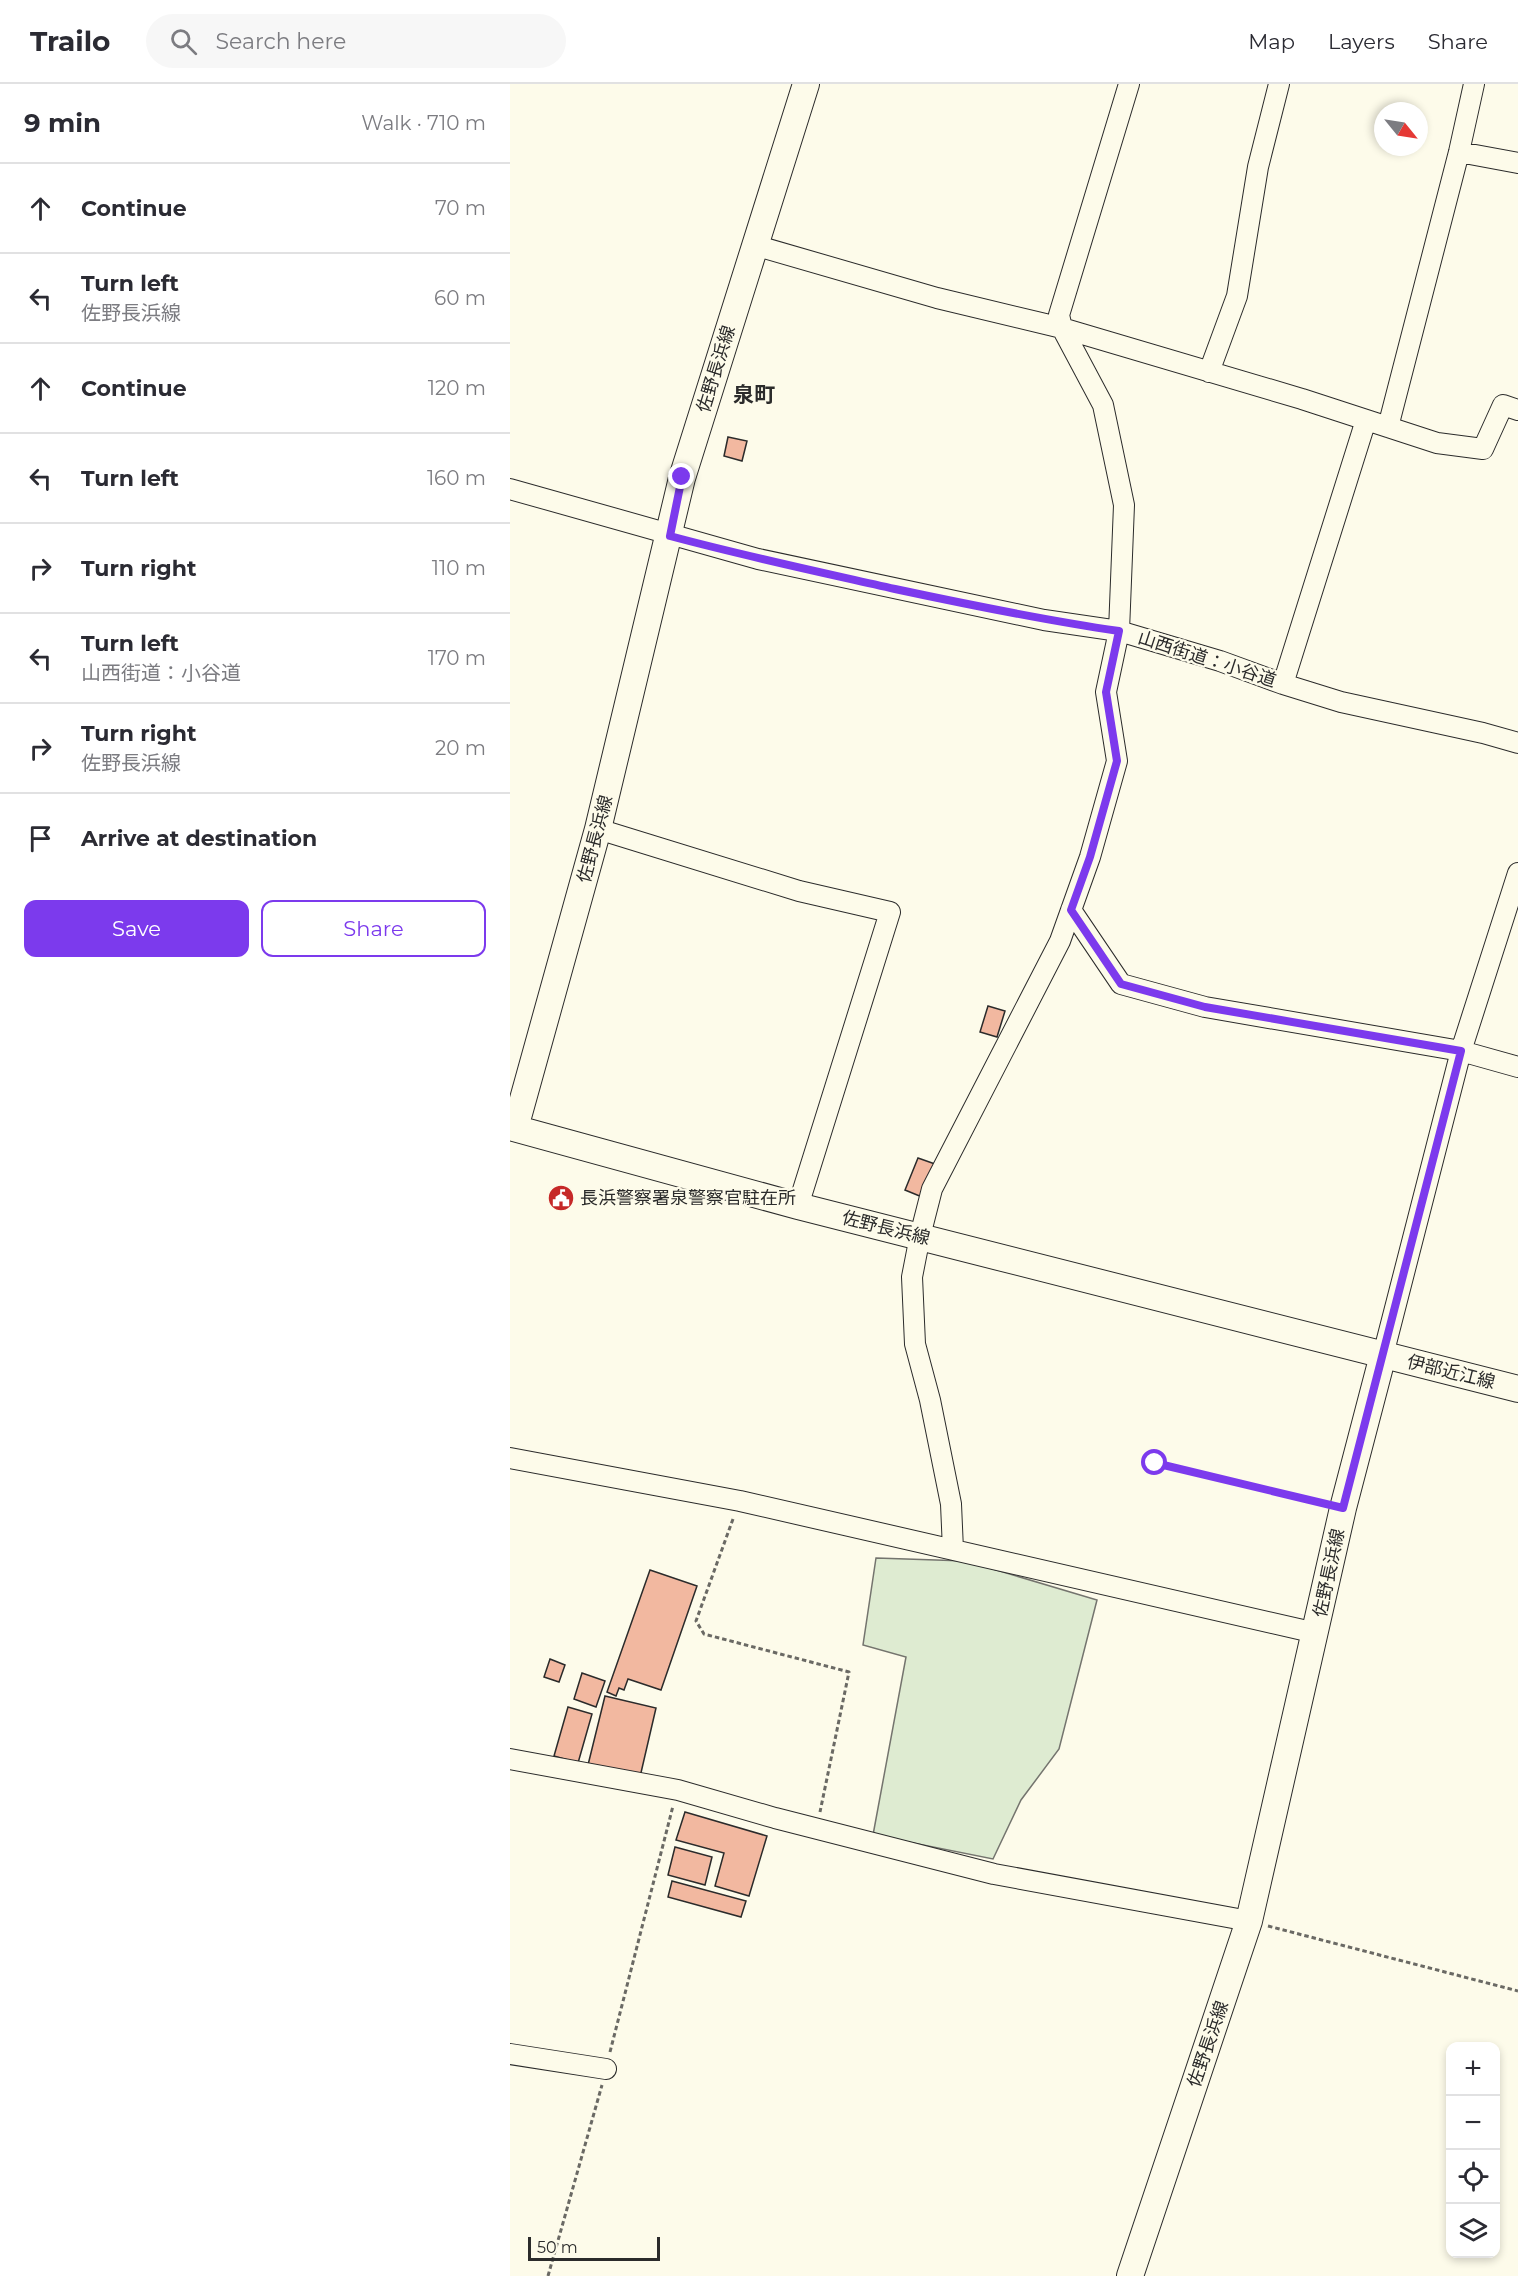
<!DOCTYPE html>
<meta charset="utf-8">
<style>
:root{--surface:#fff;--page:#f7f7f7;--text:#2b2b33;--muted:#7c7c81;--line:#e1e1e2;--accent:#7c3aed}
body{margin:0;font-family:Montserrat,"Noto Sans JP",sans-serif;background:var(--page);color:var(--text)}
.controls{position:absolute;right:18px;bottom:18px;display:grid;overflow:hidden;border-radius:12px;box-shadow:0 3px 9px #0003}
.controls button{width:54px;height:54px;display:grid;place-items:center;padding:0;border:0;border-bottom:2px solid var(--line);background:var(--surface);color:var(--text);font:30px sans-serif}
.compass{position:absolute;left:864px;top:18px;width:54px;height:54px;border-radius:50%;background:var(--surface);box-shadow:0 3px 9px #0003;rotate:120deg}
.scale{position:absolute;left:18px;bottom:15px;width:132px;box-sizing:border-box;padding-left:6px;border:3px solid #2b2b2b;border-top:0;font-size:16px;line-height:21px;white-space:nowrap;color:#2b2b2b;-webkit-text-stroke:4px #fdfbea;paint-order:stroke}
.stop{position:absolute;width:18px;height:18px;margin:-14px;border:4px solid #7c3aed;border-radius:50%;background:#fff}
.stop.end{background:#7c3aed;border-color:#fff;box-shadow:0 2px 6px #0008}
.list{margin:0;padding:0;list-style:none}
h2{display:flex;justify-content:space-between;align-items:center;height:78px;margin:0;padding:0 24px;font-size:26px}
h2 small{font-size:20px;font-weight:400;color:var(--muted)}
.list li{display:grid;grid-template-columns:39px 1fr auto;gap:18px;align-items:center;box-sizing:border-box;height:90px;padding:0 24px;border-top:2px solid var(--line)}
.list b{display:block;font-size:22px;white-space:nowrap}
.list p{margin:0;font-size:20px;white-space:nowrap;color:var(--muted)}
.list em{font-size:20px;font-style:normal;color:var(--muted)}
.actions{display:flex;gap:12px;padding:18px 24px}
.actions a{flex:1;padding:14px 0;border:2px solid var(--accent);border-radius:12px;text-align:center;font-size:21px;color:var(--accent)}
.actions .main{background:var(--accent);color:#fff}
.icon{flex:none;width:33px;height:33px;fill:none;stroke:currentColor;stroke-width:2;stroke-linecap:round;stroke-linejoin:round}
.map{position:relative;flex:none;width:1008px;height:2192px;overflow:hidden}
header{display:flex;align-items:center;gap:36px;box-sizing:border-box;height:84px;padding:0 30px;background:var(--surface);border-bottom:2px solid var(--line)}
header strong{font-size:28px}
nav{display:flex;gap:33px;margin-inline-start:auto;font-size:21px}
.search{width:420px;height:54px;background:var(--page);display:flex;align-items:center;gap:15px;box-sizing:border-box;padding:0 21px;border-radius:33px;color:var(--muted);font-size:22px}
main{display:flex}
aside{flex:1;background:var(--surface)}
.map>svg:first-child{display:block}
.green{fill:#deebd1;stroke:#74746e;stroke-width:1.5}
.building{fill:#f2b8a0;stroke:#2b2b2b;stroke-width:1.5}
.lines{fill:none;stroke-linecap:round;stroke-linejoin:round}
.minor-casing{stroke:#2b2b2b;stroke-width:22}
.major-casing{stroke:#2b2b2b;stroke-width:28}
.path{stroke:#6a6964;stroke-width:3;stroke-dasharray:4.5 3;stroke-linecap:butt}
.minor{stroke:#fdfbea;stroke-width:20}
.major{stroke:#fdfbea;stroke-width:26}
.route{stroke:#7c3aed;stroke-width:8}
.labels{text-anchor:middle;dominant-baseline:central;stroke-width:4.5;stroke-linejoin:round;paint-order:stroke}
.street-label{font-size:18px;fill:#2b2b2b;stroke:#fdfbea}
.poi-label{font-size:18px;fill:#2b2b2b;stroke:#fdfbea;text-anchor:start}
.quarter-label{font-size:21px;font-weight:bold;fill:#2b2b2b;stroke:#fdfbea}
</style>
<header>
<strong>Trailo</strong>
<div class="search"><svg class="icon" aria-label="search" viewBox="0 0 24 24"><circle cx="10" cy="10" r="6"/><path d="M15 15l6 6"/></svg>Search here</div>
<nav><a>Map</a><a>Layers</a><a>Share</a></nav>
</header>
<main>
<aside>
<h2>9 min<small>Walk · 710 m</small></h2>
<ul class="list">
<li><svg class="icon" aria-label="ahead" viewBox="0 0 24 24"><path d="M12 20V5M6 11l6-6 6 6"/></svg><div><b>Continue</b></div><em>70 m</em></li>
<li><svg class="icon" aria-label="left" viewBox="0 0 24 24"><path d="M17 20v-9H6M10 6l-5 5 5 5"/></svg><div><b>Turn left</b><p>佐野長浜線</p></div><em>60 m</em></li>
<li><svg class="icon" aria-label="ahead" viewBox="0 0 24 24"><path d="M12 20V5M6 11l6-6 6 6"/></svg><div><b>Continue</b></div><em>120 m</em></li>
<li><svg class="icon" aria-label="left" viewBox="0 0 24 24"><path d="M17 20v-9H6M10 6l-5 5 5 5"/></svg><div><b>Turn left</b></div><em>160 m</em></li>
<li><svg class="icon" aria-label="right" viewBox="0 0 24 24"><path d="M7 20v-9h11M14 6l5 5-5 5"/></svg><div><b>Turn right</b></div><em>110 m</em></li>
<li><svg class="icon" aria-label="left" viewBox="0 0 24 24"><path d="M17 20v-9H6M10 6l-5 5 5 5"/></svg><div><b>Turn left</b><p>山西街道：小谷道</p></div><em>170 m</em></li>
<li><svg class="icon" aria-label="right" viewBox="0 0 24 24"><path d="M7 20v-9h11M14 6l5 5-5 5"/></svg><div><b>Turn right</b><p>佐野長浜線</p></div><em>20 m</em></li>
<li><svg class="icon" aria-label="arrive" viewBox="0 0 24 24"><path d="M6 21V4h12l-3 4 3 4H6"/></svg><div><b>Arrive at destination</b></div></li>
</ul>
<div class="actions"><a class="main">Save</a><a>Share</a></div>
</aside>
<div class="map">
<svg width="1008" height="2192" viewBox="0 0 1008 2192">
<rect width="100%" height="100%" fill="#fdfbea"/>
<path class="green" d="M366,1474L456,1477L587,1516L549,1665L511,1716L483,1775L363,1751L396,1573L353,1561Z"/>
<path class="building" d="M218,353L237,357L232,377L214,372Z
M478,922L495,927L487,953L470,948Z
M408,1074L425,1080L412,1113L395,1106Z
M140,1486L187,1502L151,1606L118,1595L114,1606L109,1604L106,1612L97,1608Z
M40,1575L55,1581L49,1598L34,1593Z
M72,1589L95,1597L86,1623L64,1615Z
M95,1612L146,1624L130,1693L78,1681Z
M58,1623L82,1630L68,1679L44,1672Z
M175,1728L257,1752L239,1812L205,1802L214,1769L166,1756Z
M165,1763L202,1773L195,1801L158,1791Z
M162,1797L236,1817L231,1833L158,1813Z"/>
<g class="lines">
<defs>
<path id="minor" d="M949,68L1008,79
M244,161L427,214L552,244L792,315L927,359L973,365L993,321L1008,326
M699,288L727,212L748,83L769,0
M878,343L949,68L964,0
M0,405L248,475L534,536L609,547L710,577L773,600L831,618L973,649L1008,659
M773,600L856,336
M88,745L289,807L380,828L288,1122
M561,826L611,900L695,923L951,967L1008,983
M873,1271L951,967L1008,789
M0,1374L230,1417L806,1549
M443,1466L441,1420L420,1316L405,1260L402,1193L410,1152L422,1105L550,857L580,773L607,677L596,608L609,547L614,421L593,321L552,244L549,231L619,0
M0,1675L168,1706L265,1734L484,1790L739,1837
M0,1970L96,1985"/>
<path id="major" d="M0,1043L288,1122L1008,1305
M5,1044L88,745L172,394L296,0
M620,2192L739,1837L833,1424L873,1271"/>
</defs>
<use href="#minor" class="minor-casing"/>
<use href="#major" class="major-casing"/>
<path class="path" d="M645,1379L814,1419
M223,1435L186,1537L194,1550L339,1588L310,1728
M758,1842L1008,1907
M100,1968L163,1722
M38,2192L92,2001"/>
<use href="#minor" class="minor"/>
<use href="#major" class="major"/>
</g>
<g class="lines">
<path class="route" d="M172,393L160,452C234,472 310,488 385,505C460,521 533,536 609,547L596,608L607,677L580,773L561,826L611,900L695,923L951,967L833,1424L645,1379"/>
</g>
<defs>
<symbol id="civic-disc" viewBox="-11 -11 22 22"><circle r="9.5" fill="#c62828" stroke="#fdfbea"/><path d="M-.6-6.5H3V-4.5H.6V-3L4-1V1h2V6H-6V1h2V-1L-.6-3ZM-1.2 2.5V6h2.4V2.5Z" fill="#fff"/></symbol>
</defs>
<g fill-rule="evenodd">
<use href="#civic-disc" x="36" y="1099" width="30" height="30"/>
</g>
<g class="labels">
<g class="street-label">
<text transform="translate(206 285) rotate(-73)">佐野長浜線</text>
<text transform="translate(697 575) rotate(18)">山西街道：小谷道</text>
<text transform="translate(85 755) rotate(-75)">佐野長浜線</text>
<text transform="translate(376 1144) rotate(14)">佐野長浜線</text>
<text transform="translate(941 1288) rotate(14)">伊部近江線</text>
<text transform="translate(819 1489) rotate(-78)">佐野長浜線</text>
<text transform="translate(698 1960) rotate(-71)">佐野長浜線</text>
</g>
<g class="poi-label">
<text x="70" y="1114">長浜警察署泉警察官駐在所</text>
</g>
<g class="quarter-label">
<text x="244" y="310">泉町</text>
</g>
</g>
</svg>
<div class="controls">
<button>+</button>
<button>−</button>
<button><svg class="icon" aria-label="locate" viewBox="0 0 24 24"><circle cx="12" cy="12" r="6"/><path d="M12 2v4M12 18v4M2 12h4M18 12h4"/></svg></button>
<button><svg class="icon" aria-label="layers" viewBox="0 0 24 24"><path d="M12 4l9 5-9 5-9-5zM3 14l9 5 9-5"/></svg></button>
</div>
<svg class="compass" viewBox="-18 -18 36 36"><path d="M0-13l5 13h-10z" fill="#e53935"/><path d="M0 13l5-13h-10z" fill="#7c7c81"/></svg>
<div class="scale">50 m</div>
<div class="stop" style="left:645px;top:1379px"></div>
<div class="stop end" style="left:172px;top:393px"></div>
</div>
</main>
